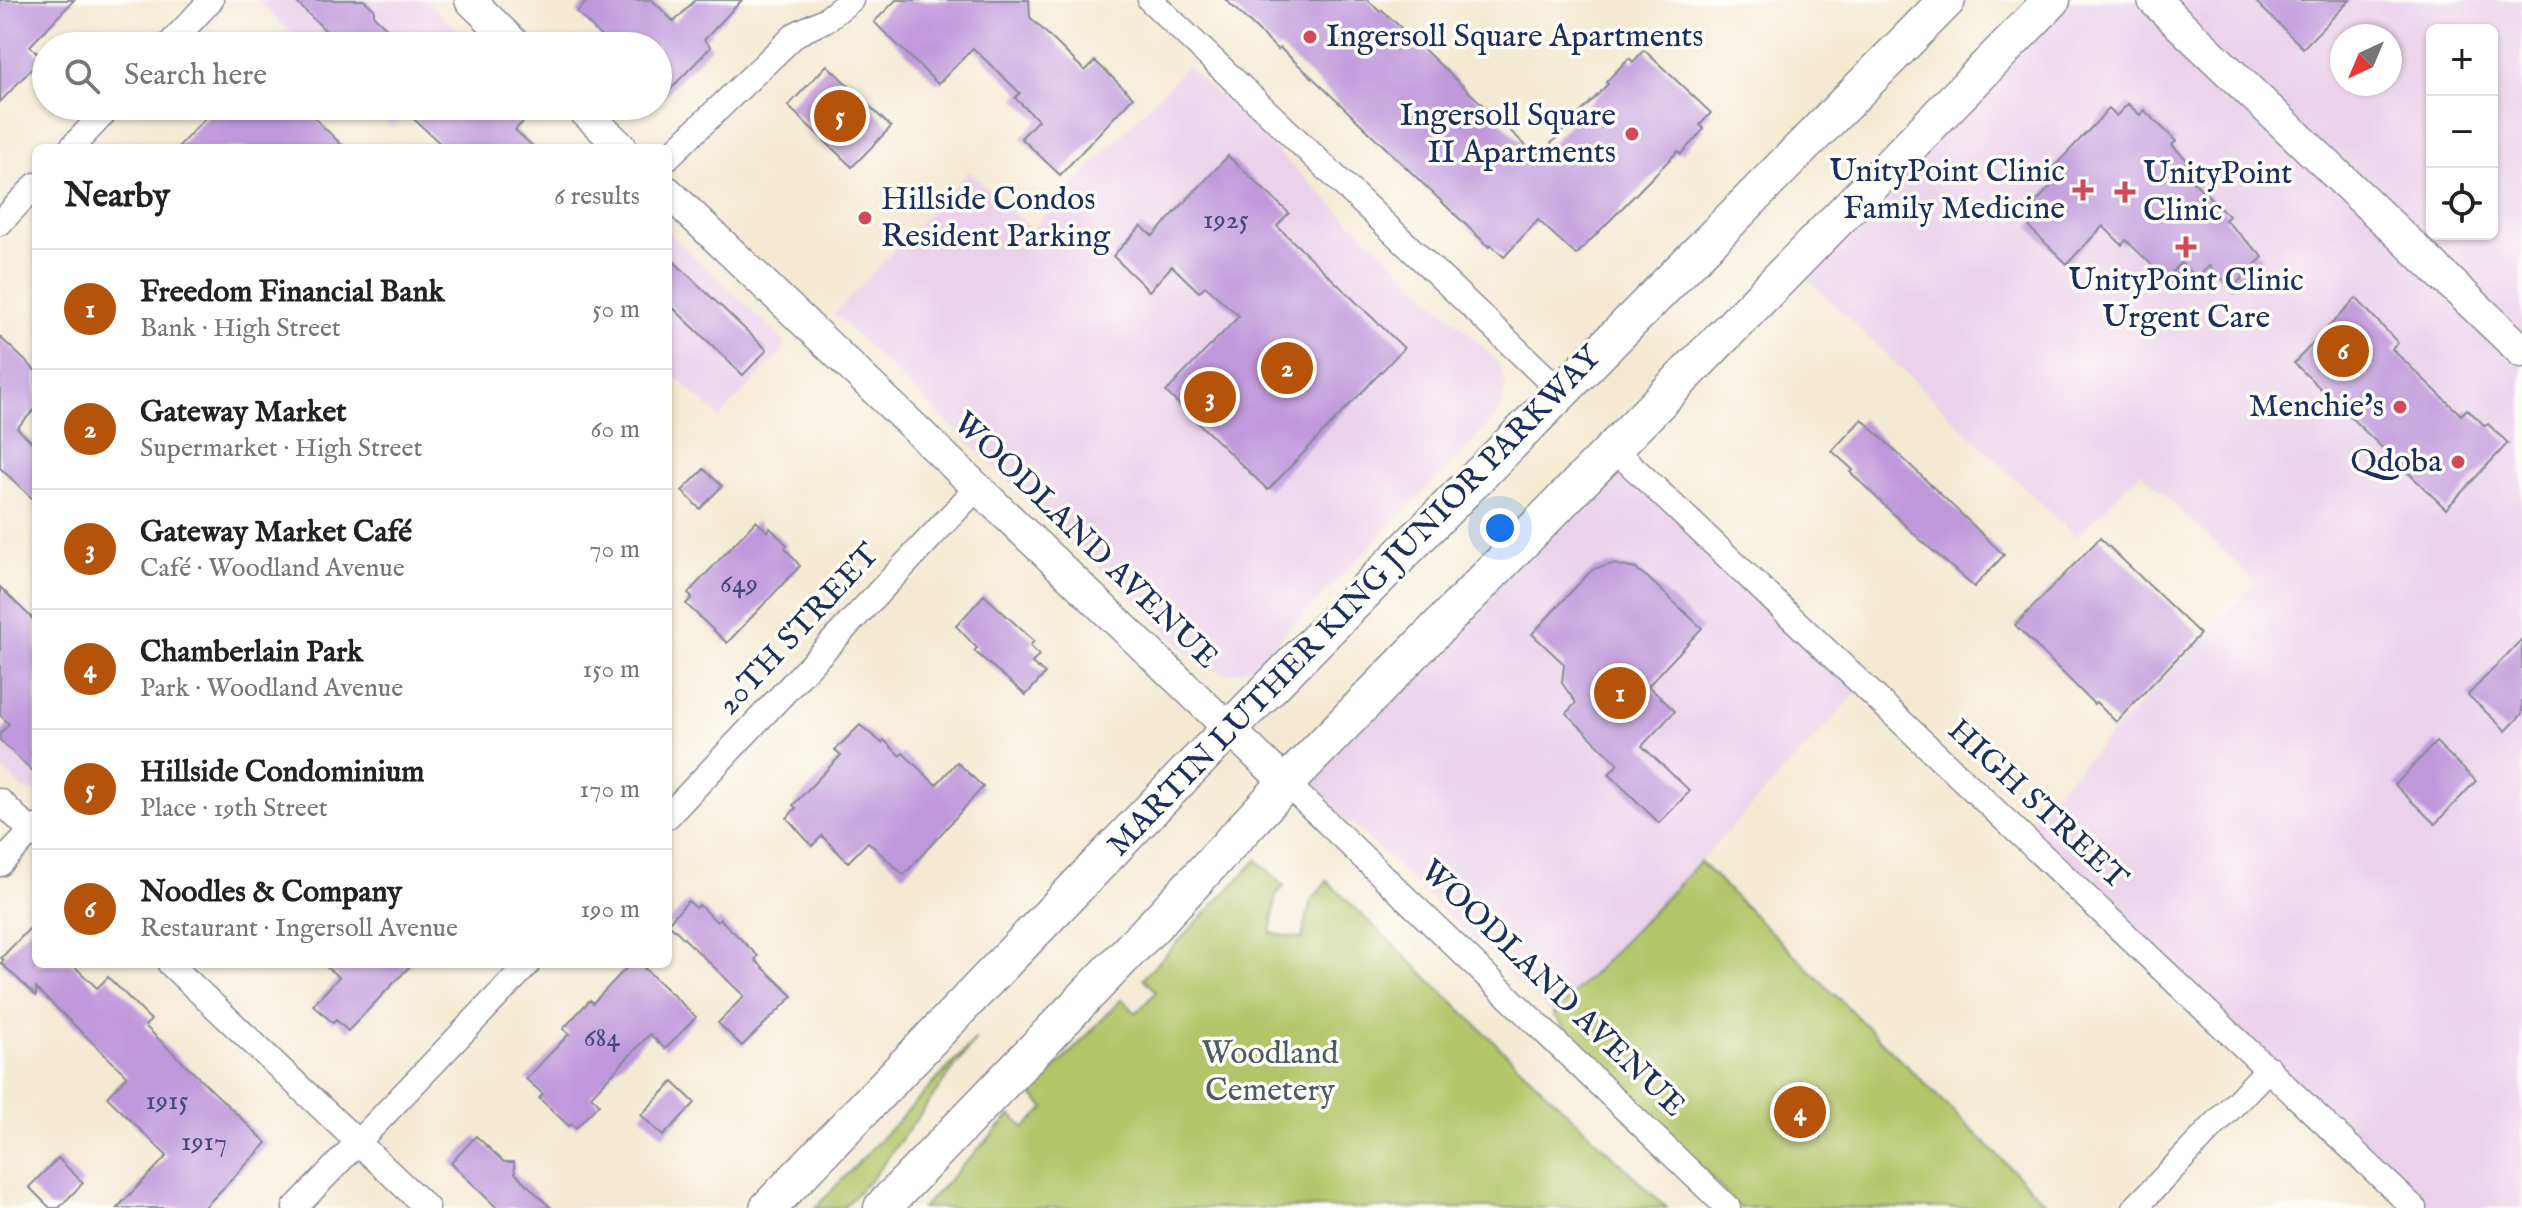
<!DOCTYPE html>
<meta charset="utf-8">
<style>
:root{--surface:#fff;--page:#f6f6f6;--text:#222;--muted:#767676;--line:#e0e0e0;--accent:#b45309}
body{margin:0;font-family:"IM FELL English",serif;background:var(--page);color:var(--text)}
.controls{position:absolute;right:24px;top:24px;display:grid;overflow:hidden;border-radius:12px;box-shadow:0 2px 6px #0004}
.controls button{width:72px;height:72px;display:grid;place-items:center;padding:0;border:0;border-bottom:2px solid var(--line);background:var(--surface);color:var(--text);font:40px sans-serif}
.compass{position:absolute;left:2330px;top:24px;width:72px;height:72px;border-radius:50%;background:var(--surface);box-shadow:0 2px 6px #0004;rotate:224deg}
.you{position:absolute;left:1500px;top:528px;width:28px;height:28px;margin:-20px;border:6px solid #fff;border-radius:50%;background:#1a73e8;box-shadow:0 0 0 12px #1a73e833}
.badge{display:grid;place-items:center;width:52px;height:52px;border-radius:50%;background:var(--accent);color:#fff;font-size:26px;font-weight:700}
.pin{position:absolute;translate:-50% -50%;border:4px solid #fff;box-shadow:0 2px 8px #0006}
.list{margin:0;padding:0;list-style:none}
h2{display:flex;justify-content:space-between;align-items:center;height:104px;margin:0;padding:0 32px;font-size:34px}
h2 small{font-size:26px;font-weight:400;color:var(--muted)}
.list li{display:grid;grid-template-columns:52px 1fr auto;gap:24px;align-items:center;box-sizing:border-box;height:120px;padding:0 32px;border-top:2px solid var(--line)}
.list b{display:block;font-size:30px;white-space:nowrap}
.list p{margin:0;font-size:26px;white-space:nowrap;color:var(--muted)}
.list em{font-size:26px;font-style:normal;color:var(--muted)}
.icon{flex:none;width:44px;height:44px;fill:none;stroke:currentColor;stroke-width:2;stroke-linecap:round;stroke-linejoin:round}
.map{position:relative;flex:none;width:2522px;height:1208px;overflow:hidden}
.search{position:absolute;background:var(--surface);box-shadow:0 2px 6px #0004;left:32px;top:32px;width:640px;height:88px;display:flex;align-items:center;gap:20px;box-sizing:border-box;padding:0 28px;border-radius:44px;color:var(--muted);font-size:30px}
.panel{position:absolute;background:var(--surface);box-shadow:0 2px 6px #0004;left:32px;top:144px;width:640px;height:824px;border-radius:12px}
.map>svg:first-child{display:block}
.built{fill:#ebd1eb;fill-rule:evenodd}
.green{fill:#b2c568;stroke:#667a63;stroke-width:2}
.building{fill:#bf97db}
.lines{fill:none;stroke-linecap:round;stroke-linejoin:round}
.minor-casing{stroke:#888c98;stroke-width:27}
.tertiary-casing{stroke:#888c98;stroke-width:33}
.secondary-casing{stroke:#888c98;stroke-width:35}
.primary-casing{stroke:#888c98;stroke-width:39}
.minor{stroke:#fff;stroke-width:24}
.tertiary{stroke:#fff;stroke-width:30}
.secondary{stroke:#fff;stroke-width:32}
.primary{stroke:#fff;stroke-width:36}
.poi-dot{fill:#d1495b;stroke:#fdfcf7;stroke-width:3}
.labels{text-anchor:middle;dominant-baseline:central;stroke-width:7;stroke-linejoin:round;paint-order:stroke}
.number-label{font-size:28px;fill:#44497d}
.poi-label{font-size:32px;fill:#1b2f5e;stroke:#fdfcf7;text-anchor:end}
.street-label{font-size:32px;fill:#1b2f5e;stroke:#fdfcf7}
.park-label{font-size:32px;fill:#485c61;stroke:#fdfcf7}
</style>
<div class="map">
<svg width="2522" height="1208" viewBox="0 0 2522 1208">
<rect width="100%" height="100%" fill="#fdfcf7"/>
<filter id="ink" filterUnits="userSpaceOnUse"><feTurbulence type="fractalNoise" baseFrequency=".0125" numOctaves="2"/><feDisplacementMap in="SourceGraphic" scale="16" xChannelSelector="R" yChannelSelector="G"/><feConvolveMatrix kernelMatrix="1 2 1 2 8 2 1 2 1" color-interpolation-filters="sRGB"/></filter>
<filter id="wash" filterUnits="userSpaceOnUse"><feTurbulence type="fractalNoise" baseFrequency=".006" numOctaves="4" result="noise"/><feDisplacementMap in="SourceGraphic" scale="32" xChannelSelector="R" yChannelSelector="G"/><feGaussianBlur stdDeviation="1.8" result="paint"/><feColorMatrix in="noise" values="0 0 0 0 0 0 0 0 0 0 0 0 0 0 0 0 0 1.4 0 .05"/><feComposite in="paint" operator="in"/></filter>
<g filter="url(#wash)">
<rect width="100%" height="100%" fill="#f4ead3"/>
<path class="built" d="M257,0H426L469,41L465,46H305Z
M2052,0H2522V1208H2414L2018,831L2256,583L2141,472L2076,537L1793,265ZM2432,30H2492V234H2432ZM2342,36H2390V84H2342Z
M1187,66L1492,356L1499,364L1506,385L1502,408L1496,418L1254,665L1241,671L1227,673L1208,668L1199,663L834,314L969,171L1031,230Z
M369,106H414L393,129Z
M668,232L785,342L782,352L719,418L668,370Z
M1614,449L1864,685L1700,862L1553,1015L1352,824L1286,783Z
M36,692V790L28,791L23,789L0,767V730Z"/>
<path class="green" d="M1257,860L1284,886L1276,895L1271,933L1302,939L1310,903L1327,881L1667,1208H922L1011,1115L1025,1128L1045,1108L1031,1094L1122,999L1136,1013L1156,992L1143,978Z
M1700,862L2051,1208H1740L1553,1015Z
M976,1039L877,1172L843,1208H815Z"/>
<g id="blocks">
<path class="building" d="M0,0H74L30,46L42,58L0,102Z
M294,0H364L374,9V16L405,46H333L321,35L325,30Z
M588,0H652L674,22L695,0H742L704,40L711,47L658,102V46H610L577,12Z
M896,0H1029L1030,17L1085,71L1095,61L1133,97L1060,175L1021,138L1038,120L1015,98L1020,93L973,48L938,84L874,22Z
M1226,0H1368L1380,12L1382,10L1538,157L1608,84L1606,82L1629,58L1633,62L1644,50L1711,113L1700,125L1704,129L1681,154L1678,151L1576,255L1538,220L1504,257L1491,245L1489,247L1315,80L1280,48L1278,50Z
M2254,0H2350L2303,48Z
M827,65L891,127L852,167L788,106Z
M2128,104L2140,115L2144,110L2176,141L2172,145L2187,160L2179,168L2229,216L2225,220L2263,257L2232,288L2209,266L2197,278L2181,263L2166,279L2126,240L2122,245L2103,226L2067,264L2029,227L2044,212L2035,203L2055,182L2047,174L2109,109L2116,116Z
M217,106H302L345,148H177Z
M400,106H514L527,118L515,130L535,148H445Z
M1228,156L1289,213L1277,226L1404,348L1268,490L1166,392L1239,316L1205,286L1199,292L1172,266L1149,291L1113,256L1141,226L1153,236Z
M668,256L767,350L743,375L668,303Z
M2356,298L2398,343L2392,349L2461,415L2467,409L2485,426L2488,424L2508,443L2446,509L2294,363Z
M0,337L36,371V408L17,428L36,446V502L0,468Z
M1862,419L2004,555L1974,587L1915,535L1850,472L1853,470L1832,451Z
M704,469L722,486L700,509L682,491Z
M756,521L768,532L770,528L787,545L785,548L800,566L727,643L686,604L692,597L688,593Z
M2100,538L2200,634L2116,722L2096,702L2094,704L2015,625Z
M1613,564L1636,569L1647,577L1702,628L1648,686L1675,711L1642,746L1690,791L1659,823L1609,774L1618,764L1566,713L1576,703L1562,683L1564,664L1532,634L1585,577L1594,569Z
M0,587L36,622V774L0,740V734L9,724L0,715Z
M984,595L1034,641L1030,646L1039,655L1032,663L1045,674L1026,695L974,651L977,648L956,626Z
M2522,639V714L2506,731L2468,695Z
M860,725L882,743L884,740L900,756L903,753L936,785L957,762L983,787L904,875L868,842L848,862L822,836L812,846L787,818L796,808L793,805L841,755L835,750Z
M2436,742L2476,781L2435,824L2395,785Z
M688,901L696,908L699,905L717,922L720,919L758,956L755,960L793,996L742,1046L718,1023L744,996L668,923Z
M36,922V964H72L97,988L108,977L151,1020L145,1026L267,1143L204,1208H117L167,1156L107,1097L127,1076L36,988V996L1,963L4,960L1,958Z
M322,964H412L348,1031L336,1020L333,1023L313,1005L339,977Z
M630,964H640L696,1017L665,1049L650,1034L591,1096L599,1104L576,1128L572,1124L569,1126L539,1098L543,1094L526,1079L569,1034L563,1029L590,1000L593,1003Z
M673,1082L695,1103L663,1136L641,1115Z
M1811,1104L1824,1118L1820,1137L1802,1141L1789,1128L1791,1109Z
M476,1136L504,1162H514L515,1173L551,1208H497L451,1163Z
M58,1158L83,1183L59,1208H50L29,1187Z"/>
</g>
</g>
<g filter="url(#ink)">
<use href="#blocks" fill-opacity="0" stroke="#888c98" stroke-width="2"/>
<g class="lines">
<defs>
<path id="minor" d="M1150,0L1561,392
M168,46L211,0
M71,148L111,106
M668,157L796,34L827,19L851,0
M0,223L36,185
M1614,449L2414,1208
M1286,783L1728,1208
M0,801L36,836
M668,816L977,488
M0,864L36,827
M170,964L427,1208
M295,1208L528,964
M2135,1208L2269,1068"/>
<path id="tertiary" d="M470,0L517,46
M579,106L622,148
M668,192L1286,783"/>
<path id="secondary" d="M2154,0L2522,351"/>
<path id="primary" d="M768,1208L1191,768L1947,0
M882,1208L1158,921L1286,783L2052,0"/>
</defs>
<use href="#minor" class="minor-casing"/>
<use href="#tertiary" class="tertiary-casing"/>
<use href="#secondary" class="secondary-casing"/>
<use href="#primary" class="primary-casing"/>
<use href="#minor" class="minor"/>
<use href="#tertiary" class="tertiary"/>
<use href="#secondary" class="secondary"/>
<use href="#primary" class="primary"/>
</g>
</g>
<g class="poi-dot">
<circle cx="1310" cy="37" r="8"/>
<circle cx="1632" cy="134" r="8"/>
<path d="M2079 178h8v8h8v8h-8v8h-8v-8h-8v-8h8z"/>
<path d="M2121 180h8v8h8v8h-8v8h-8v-8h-8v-8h8z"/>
<circle cx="865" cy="218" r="8"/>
<path d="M2182 235h8v8h8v8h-8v8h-8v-8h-8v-8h8z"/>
<circle cx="2400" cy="407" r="8"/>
<circle cx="2458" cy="462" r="8"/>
</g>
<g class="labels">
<g class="number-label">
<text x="1226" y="220">1925</text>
<text x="739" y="584">649</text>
<text x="602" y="1038">684</text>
<text x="167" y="1101">1915</text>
<text x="204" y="1142">1917</text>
</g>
<g class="poi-label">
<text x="1326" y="37" text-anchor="start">Ingersoll Square Apartments</text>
<text x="1616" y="116">Ingersoll Square<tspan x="1616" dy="37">II Apartments</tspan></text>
<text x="2065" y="172">UnityPoint Clinic<tspan x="2065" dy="37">Family Medicine</tspan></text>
<text x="2143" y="174" text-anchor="start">UnityPoint<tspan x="2143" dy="37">Clinic</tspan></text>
<text x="881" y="200" text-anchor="start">Hillside Condos<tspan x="881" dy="37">Resident Parking</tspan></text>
<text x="2186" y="281" text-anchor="middle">UnityPoint Clinic<tspan x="2186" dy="37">Urgent Care</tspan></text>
<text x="2384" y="407">Menchie's</text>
<text x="2442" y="462">Qdoba</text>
</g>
<g class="street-label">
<text transform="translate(1085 541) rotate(44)">WOODLAND AVENUE</text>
<text transform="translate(1355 602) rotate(-46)">MARTIN LUTHER KING JUNIOR PARKWAY</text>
<text transform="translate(799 630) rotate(-47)">20TH STREET</text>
<text transform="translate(2037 805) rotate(43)">HIGH STREET</text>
<text transform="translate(1552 989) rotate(44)">WOODLAND AVENUE</text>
</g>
<g class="park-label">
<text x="1270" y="1054">Woodland<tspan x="1270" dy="37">Cemetery</tspan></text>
</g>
</g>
</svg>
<div class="controls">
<button>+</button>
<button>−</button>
<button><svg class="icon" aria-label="locate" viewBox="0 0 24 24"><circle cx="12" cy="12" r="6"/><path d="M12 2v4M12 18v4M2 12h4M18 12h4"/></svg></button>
</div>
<svg class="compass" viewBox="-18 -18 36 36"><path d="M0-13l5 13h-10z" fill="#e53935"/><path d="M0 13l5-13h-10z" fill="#767676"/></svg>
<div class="you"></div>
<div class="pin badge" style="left:1620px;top:693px">1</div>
<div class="pin badge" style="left:1287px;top:368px">2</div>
<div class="pin badge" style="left:1210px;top:397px">3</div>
<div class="pin badge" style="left:1800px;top:1112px">4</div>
<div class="pin badge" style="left:840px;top:116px">5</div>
<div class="pin badge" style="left:2343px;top:351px">6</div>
<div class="search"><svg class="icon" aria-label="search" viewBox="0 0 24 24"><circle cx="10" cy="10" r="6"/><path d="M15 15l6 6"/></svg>Search here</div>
<section class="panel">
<h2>Nearby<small>6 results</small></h2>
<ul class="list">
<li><span class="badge">1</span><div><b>Freedom Financial Bank</b><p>Bank · High Street</p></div><em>50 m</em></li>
<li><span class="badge">2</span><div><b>Gateway Market</b><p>Supermarket · High Street</p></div><em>60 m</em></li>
<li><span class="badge">3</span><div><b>Gateway Market Café</b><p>Café · Woodland Avenue</p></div><em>70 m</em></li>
<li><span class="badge">4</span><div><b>Chamberlain Park</b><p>Park · Woodland Avenue</p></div><em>150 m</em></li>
<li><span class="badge">5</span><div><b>Hillside Condominium</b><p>Place · 19th Street</p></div><em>170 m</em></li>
<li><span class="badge">6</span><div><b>Noodles &amp; Company</b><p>Restaurant · Ingersoll Avenue</p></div><em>190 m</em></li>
</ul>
</section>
</div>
